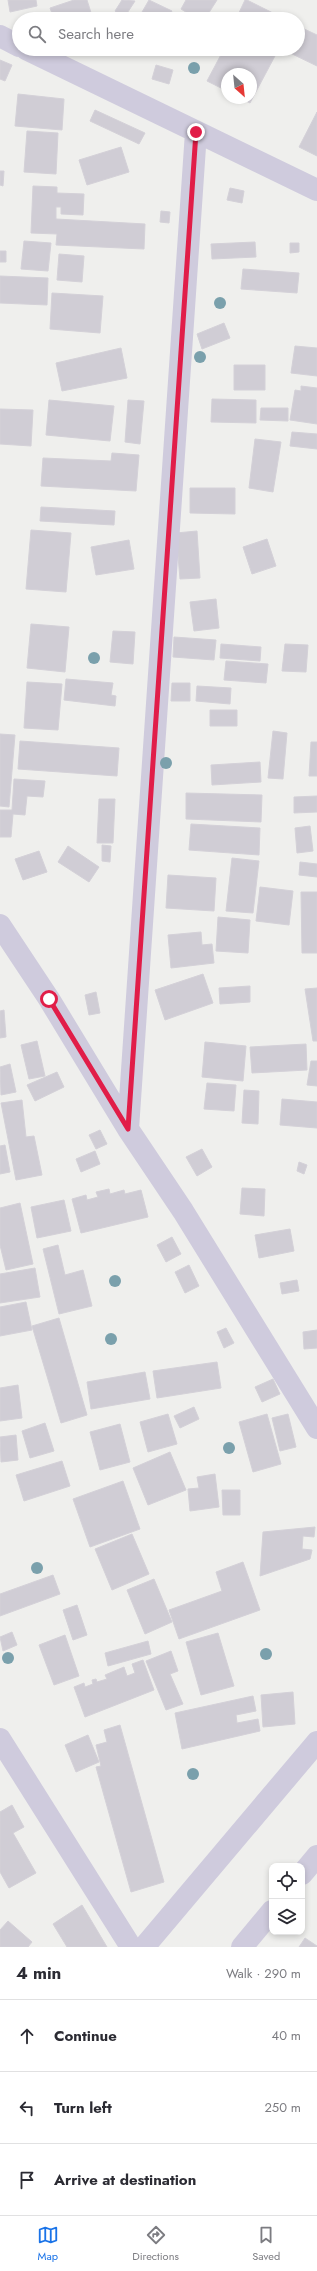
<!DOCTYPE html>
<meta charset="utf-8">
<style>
:root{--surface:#fff;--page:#f2f2f3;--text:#2b2b33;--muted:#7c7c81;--line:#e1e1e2;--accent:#1a73e8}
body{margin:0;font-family:Jost,sans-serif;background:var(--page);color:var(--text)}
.controls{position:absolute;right:12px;bottom:12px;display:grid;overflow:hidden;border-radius:8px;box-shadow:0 2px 6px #0003}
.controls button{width:36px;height:36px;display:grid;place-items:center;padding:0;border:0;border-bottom:1px solid var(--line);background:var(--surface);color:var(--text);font:20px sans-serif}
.compass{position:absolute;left:221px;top:68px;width:36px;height:36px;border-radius:50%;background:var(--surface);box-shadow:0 2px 6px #0003;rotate:153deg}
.stop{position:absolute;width:12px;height:12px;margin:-9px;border:3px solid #e11d48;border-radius:50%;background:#fff}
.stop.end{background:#e11d48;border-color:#fff;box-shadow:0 1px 4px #0008}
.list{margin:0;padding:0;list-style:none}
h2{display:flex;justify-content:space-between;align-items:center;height:52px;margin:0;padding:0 16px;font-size:17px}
h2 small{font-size:13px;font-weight:400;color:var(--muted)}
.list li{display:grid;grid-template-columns:26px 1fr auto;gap:12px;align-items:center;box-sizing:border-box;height:72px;padding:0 16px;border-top:1px solid var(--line)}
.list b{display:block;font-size:15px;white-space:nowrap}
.list em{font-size:13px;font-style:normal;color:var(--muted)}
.icon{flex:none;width:22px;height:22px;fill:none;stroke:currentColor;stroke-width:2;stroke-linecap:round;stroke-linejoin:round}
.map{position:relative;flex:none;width:317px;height:1947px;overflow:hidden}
.search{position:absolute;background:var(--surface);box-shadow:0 2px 6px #0003;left:12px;right:12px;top:12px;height:44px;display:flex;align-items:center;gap:10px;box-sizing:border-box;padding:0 14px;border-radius:22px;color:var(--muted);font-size:15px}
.sheet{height:268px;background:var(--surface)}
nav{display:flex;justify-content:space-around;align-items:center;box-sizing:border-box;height:56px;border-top:1px solid var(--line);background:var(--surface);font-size:11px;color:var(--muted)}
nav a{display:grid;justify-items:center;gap:2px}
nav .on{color:var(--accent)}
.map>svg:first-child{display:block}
.building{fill:#d0cdd5;stroke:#d4d1d8}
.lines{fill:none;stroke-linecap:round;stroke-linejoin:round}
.minor{stroke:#cfcbdd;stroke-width:22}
.tertiary{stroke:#cfcbdd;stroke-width:22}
.tree{fill:#7aa0ac}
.route{stroke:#e11d48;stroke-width:5}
</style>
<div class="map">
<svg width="317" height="1947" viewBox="0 0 317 1947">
<rect width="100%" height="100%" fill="#efefed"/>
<path class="building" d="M8,0H36L37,6L10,12Z
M74,0H87L93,19H54L50,8Z
M122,0L135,1L124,18L115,11Z
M149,0L172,11L167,19H138Z
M186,0H217L205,19H197L181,9Z
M245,0H247L285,19H236Z
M298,26L317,35V66L286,51L287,49H298Z
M224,49H265L276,54L250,103L240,98H251V74H227V91L207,81Z
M0,60L12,65L5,81L0,79Z
M156,65L173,70L169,84L152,79Z
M18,94L64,99L62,130L15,126Z
M95,110L145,133L139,144L90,121Z
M317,112V156L299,147Z
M27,131L58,133L56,174L24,172Z
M121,147L129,172L87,185L79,160Z
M0,171H4L3,186L0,185Z
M33,186L57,187V193L84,194L83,215L61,214V207H56V219L145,224L144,249L56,245L57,234L31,233Z
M230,188L244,191L242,203L227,200Z
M161,211L170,212L169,223L160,222Z
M24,241L51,243L48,271L21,269Z
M255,242L256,257L212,259L211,244Z
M290,243H299V252L290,253Z
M0,251H6V262H0Z
M59,254L84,256L82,282L57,280Z
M243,269L299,273L297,293L241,289Z
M0,276L48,278L47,305L0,303Z
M52,293L103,296L100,333L50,329Z
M224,323L230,338L202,349L197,334Z
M295,346L317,348V376L291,373Z
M121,348L127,378L62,391L56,363Z
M234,365H265V390H234Z
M301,386L317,388V424L290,420L295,390L301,391Z
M212,399L256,400V423L211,422Z
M49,400L114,406L110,441L46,435Z
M128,400L144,401L140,444L125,442Z
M261,408H288V421L260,420Z
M0,409L33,410L31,446L0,444Z
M292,432L317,434V449L290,446Z
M255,439L281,442L273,492L249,488Z
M112,453L139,455L136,491L41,486L43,458L111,461Z
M190,488H235V514L190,513Z
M41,507L115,511L114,525L40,521Z
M31,530L71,533L66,592L26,589Z
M197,531L200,578L180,579L176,533Z
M267,539L276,566L252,574L243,547Z
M129,540L134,569L96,575L91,547Z
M216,599L219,628L194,631L190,602Z
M31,624L69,627L65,672L27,668Z
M113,631L135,632L133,664L110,662Z
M174,637L216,640L214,660L173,657Z
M221,644L261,647L260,661L220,658Z
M285,644L308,645L306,672L282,671Z
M226,661L268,664L266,683L224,680Z
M66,679L113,683L111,695L116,696L115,706L64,700Z
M27,682L62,684L58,730L24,728Z
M172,683H190V701H171Z
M197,686L231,688L230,704L196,701Z
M210,710H237V726H210Z
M273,731L287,733L283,779L268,778Z
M0,734L15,735L9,807L0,806Z
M20,741L119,748L117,776L18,769Z
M311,742H317V776H309Z
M260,762L261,782L212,785L211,765Z
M14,779L45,781L43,797L27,796L25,815L13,814L11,837H0V810H12Z
M186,793L262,795L261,822L186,819Z
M317,796V812L294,813V797Z
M99,799H115L113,843H97Z
M191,824L260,828L259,855L189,850Z
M310,826L313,851L297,853L295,828Z
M102,845L111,846L110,862L102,861Z
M68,846L99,867L89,882L58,862Z
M39,851L47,872L23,880L15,859Z
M232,858L259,861L253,913L226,911Z
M300,862L317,864V877L299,875Z
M168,875L216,878L214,911L166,908Z
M260,887L293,891L289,925L256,921Z
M301,892H317V953H302Z
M218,917L250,920L248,953L216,951Z
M201,932L202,945L212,944L214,963L171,968L168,935Z
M203,974L213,1003L165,1020L155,990Z
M250,986V1002L220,1004L219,988Z
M317,988V1041H313L305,989Z
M96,992L100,1013L89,1015L85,995Z
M4,1010L6,1037L0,1038V1011Z
M37,1041L45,1076L29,1079L21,1045Z
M205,1042L246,1046L243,1081L202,1077Z
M306,1044L307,1070L252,1073L250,1047Z
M311,1061H317V1086L307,1085Z
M10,1064L16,1092L1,1095L0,1067Z
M57,1072L64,1087L35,1101L27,1085Z
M207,1083L236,1085L234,1111L204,1109Z
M244,1090L259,1091L258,1124L242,1123Z
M282,1099L317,1102V1128L280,1125Z
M22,1100L26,1137L34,1136L42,1175L16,1180L1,1103Z
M100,1130L107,1144L96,1149L89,1135Z
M5,1145L10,1172L0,1174V1146Z
M202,1149L212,1167L197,1176L186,1157Z
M95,1151L100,1164L81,1172L76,1159Z
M299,1162L307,1165L304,1174L297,1171Z
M242,1188L265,1189L264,1216L240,1214Z
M109,1189L110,1194L124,1190L125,1194L141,1190L148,1217L81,1233L72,1199L86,1195L87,1200L98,1197L96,1192Z
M64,1200L71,1231L37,1238L31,1207Z
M20,1203L33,1264L6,1270L0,1245V1208Z
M290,1229L294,1251L259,1258L255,1235Z
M172,1237L181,1254L166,1262L157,1245Z
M58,1245L65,1275L83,1270L92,1306L59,1314L43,1249Z
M189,1265L199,1286L185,1293L175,1272Z
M35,1268L40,1297L0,1303V1274Z
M297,1280L299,1291L282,1294L280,1283Z
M26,1302L32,1330L0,1336V1307Z
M59,1318L87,1415L61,1423L32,1326Z
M226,1328L234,1343L224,1348L217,1332Z
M317,1330V1348L304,1349L303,1332Z
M217,1362L221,1388L157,1398L153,1371Z
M145,1372L150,1399L91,1409L87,1382Z
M273,1379L280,1394L262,1402L255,1387Z
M18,1385L22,1418L0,1421V1388Z
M194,1407L199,1419L180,1428L174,1416Z
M168,1414L177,1444L148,1452L140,1422Z
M267,1414L281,1464L253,1472L239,1422Z
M288,1414L296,1447L280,1451L272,1418Z
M45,1423L54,1451L30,1458L22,1431Z
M120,1424L130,1462L100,1470L90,1432Z
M16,1435L18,1460L1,1462L0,1437Z
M170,1452L186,1490L148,1505L133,1468Z
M62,1461L70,1486L24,1501L16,1475Z
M215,1474L219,1507L190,1511L188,1489L199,1488L197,1477Z
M123,1481L140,1529L90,1547L73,1499Z
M222,1490H240V1515H223Z
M315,1527L314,1537L303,1536L302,1549L312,1550L310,1559L260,1576L263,1532Z
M132,1534L149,1574L112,1590L95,1549Z
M243,1562L260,1610L179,1639L169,1610L222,1591L216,1572Z
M53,1575L60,1594L0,1616V1594Z
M154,1579L172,1622L145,1634L127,1590Z
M77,1605L87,1635L73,1640L63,1610Z
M12,1632L17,1645L3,1651L0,1637Z
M218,1633L234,1686L201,1695L186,1642Z
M65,1635L79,1676L54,1685L39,1645Z
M148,1641L151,1654L108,1666L105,1653Z
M171,1651L178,1671L170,1674L183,1704L166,1710L146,1661Z
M143,1660L154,1690L85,1717L74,1687L84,1683L85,1687L93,1684L92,1680L96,1679L97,1682L107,1679L105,1675L124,1667L127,1676L135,1673L132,1664Z
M293,1692L295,1724L263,1727L261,1695Z
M253,1696L256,1711L236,1715L237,1723L258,1719L260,1731L182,1749L175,1713Z
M120,1725L164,1882L131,1892L96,1767L101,1766L96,1745L107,1742L104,1730Z
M88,1735L99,1762L76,1772L65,1745Z
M12,1805L24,1827L13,1833L36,1873L9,1888L0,1872V1812Z
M82,1905L107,1947H67L53,1924Z
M8,1921L32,1942L28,1947H0V1930Z
M305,1938L317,1946V1947H299Z"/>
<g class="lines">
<path class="minor" d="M0,36L19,46
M26,49L317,190
M0,925L49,999L128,1129L183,1211L317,1428
M128,1129L196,132
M0,1739L131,1947"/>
<path class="tertiary" d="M302,1874L317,1856
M144,1947L317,1742
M242,1947L272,1911"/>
</g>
<g class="tree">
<circle cx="194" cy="68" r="6"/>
<circle cx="220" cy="303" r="6"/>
<circle cx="200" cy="357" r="6"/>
<circle cx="94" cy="658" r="6"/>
<circle cx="166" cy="763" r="6"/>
<circle cx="115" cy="1281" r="6"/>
<circle cx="111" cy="1339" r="6"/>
<circle cx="229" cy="1448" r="6"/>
<circle cx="37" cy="1568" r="6"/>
<circle cx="266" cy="1654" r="6"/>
<circle cx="8" cy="1658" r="6"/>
<circle cx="193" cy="1774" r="6"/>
</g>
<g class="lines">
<path class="route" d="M49,999L128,1129L196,132"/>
</g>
</svg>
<div class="controls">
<button><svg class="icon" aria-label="locate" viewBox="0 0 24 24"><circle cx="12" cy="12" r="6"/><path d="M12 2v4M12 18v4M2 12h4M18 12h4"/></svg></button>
<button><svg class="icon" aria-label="layers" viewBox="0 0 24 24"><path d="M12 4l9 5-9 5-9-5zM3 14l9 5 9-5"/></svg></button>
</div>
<svg class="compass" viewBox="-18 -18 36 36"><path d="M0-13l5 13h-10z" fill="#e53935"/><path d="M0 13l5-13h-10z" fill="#7c7c81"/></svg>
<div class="stop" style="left:49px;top:999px"></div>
<div class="stop end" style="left:196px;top:132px"></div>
<div class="search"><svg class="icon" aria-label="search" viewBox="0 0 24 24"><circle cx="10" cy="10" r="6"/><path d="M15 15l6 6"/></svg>Search here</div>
</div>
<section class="sheet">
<h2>4 min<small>Walk · 290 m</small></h2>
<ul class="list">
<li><svg class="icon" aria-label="ahead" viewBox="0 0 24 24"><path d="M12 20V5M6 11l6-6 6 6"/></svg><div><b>Continue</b></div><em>40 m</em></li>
<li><svg class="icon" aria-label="left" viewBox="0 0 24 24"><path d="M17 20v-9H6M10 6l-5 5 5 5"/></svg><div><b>Turn left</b></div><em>250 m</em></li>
<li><svg class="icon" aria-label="arrive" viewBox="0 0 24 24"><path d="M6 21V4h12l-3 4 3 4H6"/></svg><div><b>Arrive at destination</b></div></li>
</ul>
</section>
<nav>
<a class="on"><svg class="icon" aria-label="map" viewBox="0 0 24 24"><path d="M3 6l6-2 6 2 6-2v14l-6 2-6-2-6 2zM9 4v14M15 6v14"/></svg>Map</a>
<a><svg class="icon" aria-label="directions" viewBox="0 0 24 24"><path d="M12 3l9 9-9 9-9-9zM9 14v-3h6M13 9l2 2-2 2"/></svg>Directions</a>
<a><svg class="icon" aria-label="saved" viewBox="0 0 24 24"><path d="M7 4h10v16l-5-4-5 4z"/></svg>Saved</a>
</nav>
